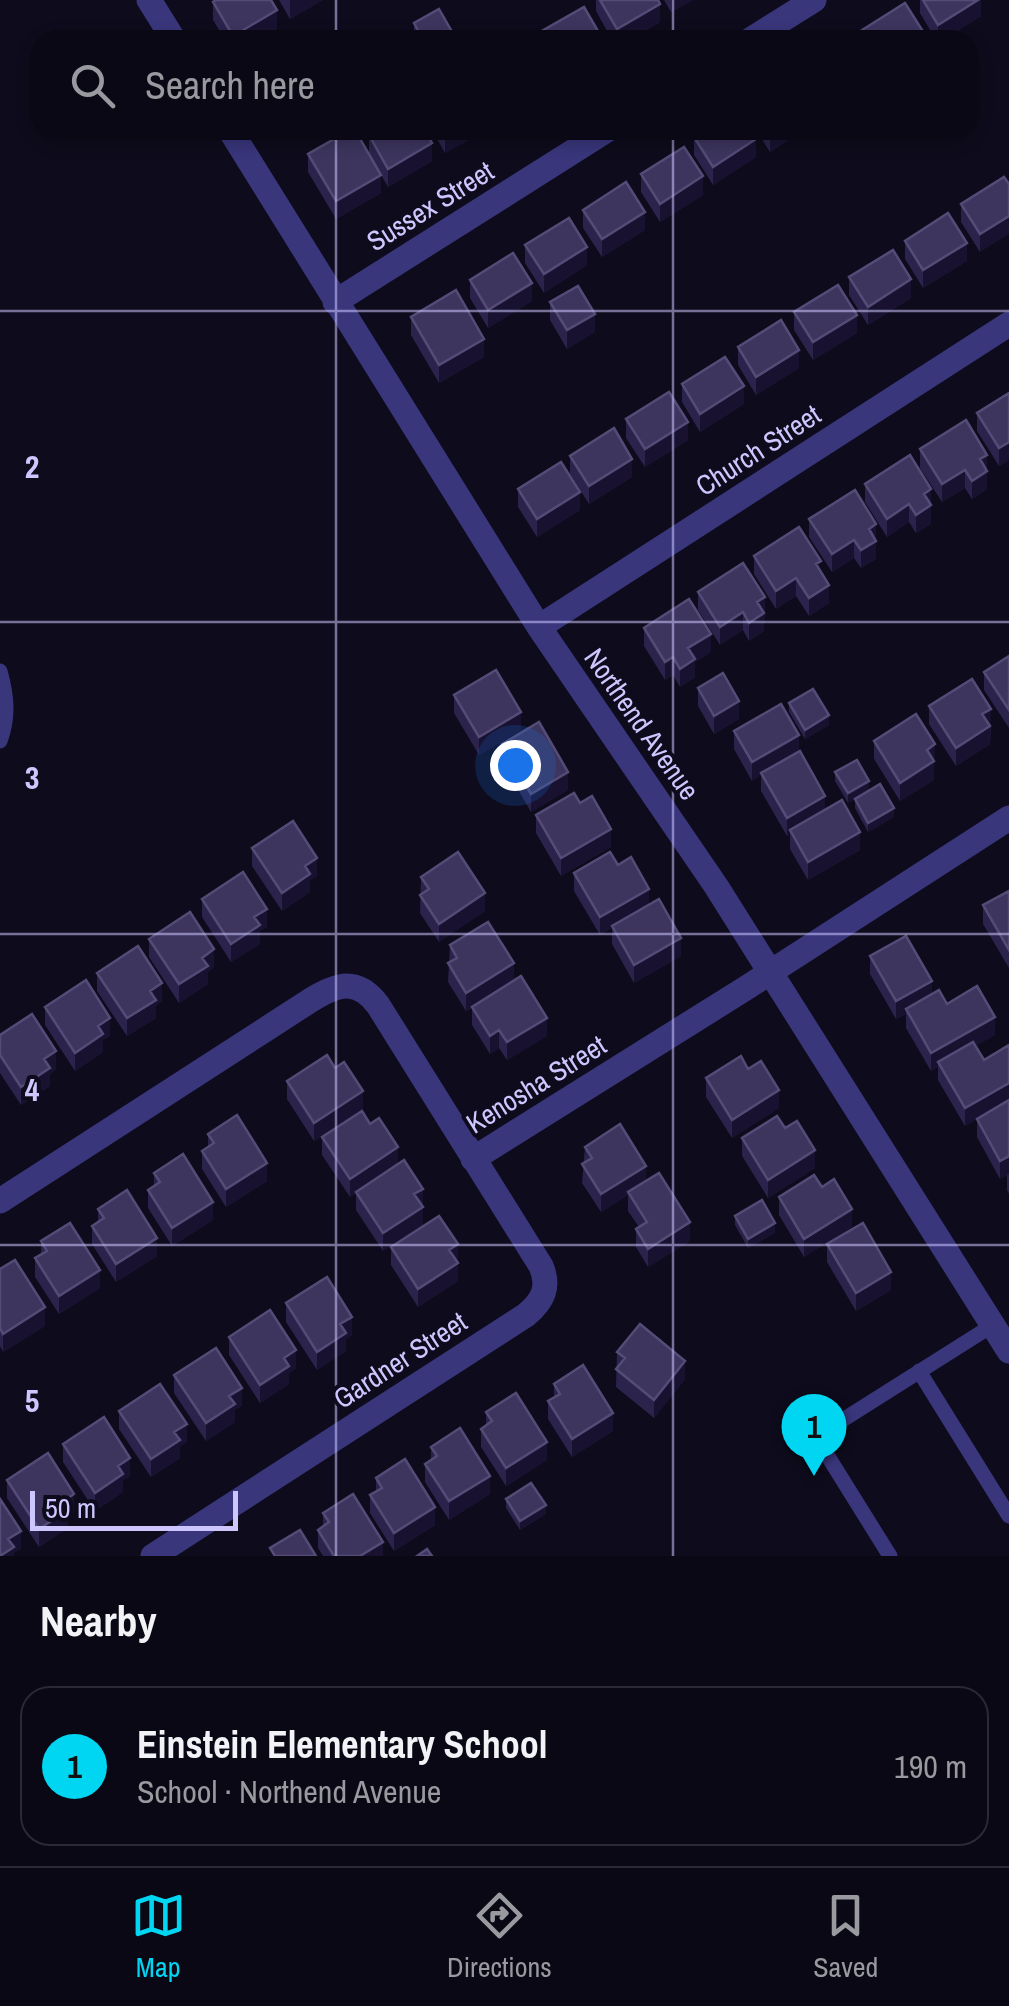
<!DOCTYPE html>
<meta charset="utf-8">
<style>
:root{--surface:#0a0815;--page:#181622;--text:#f1f3f6;--muted:#999aa0;--line:#2a2934;--accent:#00d6f2}
body{margin:0;font-family:"Archivo Narrow",sans-serif;background:var(--page);color:var(--text)}
.scale{position:absolute;left:30px;bottom:25px;width:208px;box-sizing:border-box;padding-left:10px;border:5px solid #cec7ff;border-top:0;font-size:28px;line-height:35px;white-space:nowrap;color:#cec7ff;-webkit-text-stroke:8px #0e0b1c;paint-order:stroke}
.you{position:absolute;left:515px;top:765px;width:35px;height:35px;margin:-25px;border:8px solid #fff;border-radius:50%;background:#1a73e8;box-shadow:0 0 0 15px #1a73e833}
.badge{display:grid;place-items:center;width:65px;height:65px;border-radius:50%;background:var(--accent);color:#111;font-size:32px;font-weight:700}
.pin{position:absolute;translate:-50% -82px;filter:drop-shadow(0 2px 5px #0008)}
.pin::after{content:'';position:absolute;top:52px;width:35px;height:30px;background:inherit;clip-path:polygon(0 0,100% 0,50% 100%)}
.list{margin:0;padding:0;list-style:none}
h2{display:flex;justify-content:space-between;align-items:center;height:130px;margin:0;padding:0 40px;font-size:42px}
h2 small{font-size:32px;font-weight:400;color:var(--muted)}
.list li{display:grid;grid-template-columns:65px 1fr auto;gap:30px;align-items:center;box-sizing:border-box;height:160px;margin:0 20px 20px;padding:0 20px;border:2px solid var(--line);border-radius:30px}
.list b{display:block;font-size:38px;white-space:nowrap}
.list p{margin:0;font-size:32px;white-space:nowrap;color:var(--muted)}
.list em{font-size:32px;font-style:normal;color:var(--muted)}
.icon{flex:none;width:55px;height:55px;fill:none;stroke:currentColor;stroke-width:2;stroke-linecap:round;stroke-linejoin:round}
.map{position:relative;flex:none;width:1009px;height:1556px;overflow:hidden}
.search{position:absolute;background:var(--surface);box-shadow:0 5px 15px #0003;left:30px;right:30px;top:30px;height:110px;display:flex;align-items:center;gap:25px;box-sizing:border-box;padding:0 35px;border-radius:30px;color:var(--muted);font-size:38px}
.sheet{height:310px;background:var(--surface)}
nav{display:flex;justify-content:space-around;align-items:center;box-sizing:border-box;height:140px;border-top:2px solid var(--line);background:var(--surface);font-size:28px;color:var(--muted)}
nav a{display:grid;justify-items:center;gap:5px}
nav .on{color:var(--accent)}
.map>svg:first-child{display:block}
.lines{fill:none;stroke-linecap:round;stroke-linejoin:round}
.service{stroke:#39367c;stroke-width:15}
.minor{stroke:#39367c;stroke-width:25}
.wall{fill:#2b234b}
.shaded-wall{fill:#181230}
.building{fill:#3d355e;stroke:#544c77;stroke-width:2.5}
.grid{fill:none;stroke:#cec7ff;stroke-width:2.5;stroke-opacity:0.55}
.labels{text-anchor:middle;dominant-baseline:central;stroke-width:8;stroke-linejoin:round;paint-order:stroke}
.street-label{font-size:28px;fill:#cec7ff;stroke:#0e0b1c}
.grid-label{font-size:32px;text-anchor:middle;font-weight:bold;fill:#cec7ff;stroke:#0e0b1c;stroke-width:8;stroke-linejoin:round;paint-order:stroke}
</style>
<div class="map">
<svg width="1009" height="1556" viewBox="0 0 1009 1556">
<rect width="100%" height="100%" fill="#0e0b1c"/>
<g class="lines">
<path class="service" d="M0,671C7,696 9,717 0,741
M919,1371L1009,1516
M890,1556L819,1442L822,1433L993,1325"/>
<path class="minor" d="M149,0L174,40
M750,40L814,0
M230,130L539,627L716,886L1009,1351
M335,302L607,130
M539,627L1009,324
M473,1159L746,988L1009,818
M0,1201L311,1000C337,984 357,977 378,1005L541,1266C550,1287 543,1301 526,1315L153,1556"/>
</g>
<path class="wall" d="M279,0H323L290,19Z
M596,0H658L660,22L630,40H612L596,11Z
M664,0H693L671,12Z
M920,0H981V16L943,40H936L920,13Z
M213,2L277,29L257,40H225L213,20Z
M414,23L455,40H414Z
M432,130H486L445,153Z
M756,130H804L770,152Z
M369,135L432,161L388,187L369,154Z
M694,137L756,157L713,185L694,155Z
M308,154L381,193L336,219L308,172Z
M641,174L703,195L660,222L641,192Z
M1004,177L980,252L961,222V204Z
M583,210L645,230L602,257L583,228Z
M905,241L967,261L923,288L905,259Z
M525,245L587,265L544,293L525,263Z
M849,277L911,298L868,325L849,295Z
M470,280L532,301L488,328L470,298Z
M550,302L595,332L567,349L550,320Z
M794,312L857,333L813,360L794,330Z
M411,317L484,357L439,383L411,335Z
M738,347L799,368L756,395L738,365Z
M682,384L744,404L700,432L682,402Z
M1009,393V460L999,466L977,431V413Z
M626,419L688,440L645,467L626,438Z
M920,449L987,455V489L972,499L965,488L942,502L920,468Z
M570,456L632,477L589,504L570,474Z
M865,484L931,489V524L916,533L909,522L887,537L865,502Z
M518,489L580,510L537,537L518,507Z
M809,519L876,524V559L861,568L854,558L832,572L809,537Z
M754,556L821,573L829,603L809,616L796,596L776,609L754,574Z
M698,592L765,597L764,631L749,641L743,630L720,645L698,610Z
M644,628L711,652L695,662V677L680,687L673,675L665,680L644,646Z
M1009,656V728L984,690V672Z
M698,688L739,719L714,734L698,706Z
M454,695L521,730L479,755L454,713Z
M789,703L829,725L805,739L789,712Z
M929,706L991,727L990,744L956,766L929,724Z
M734,731L799,751L825,810L860,850L808,880L790,849V834L787,836L761,791V775L752,781L734,749Z
M874,741L935,763H934V780L900,801L874,759Z
M502,744L568,790L531,812L502,762Z
M835,772L869,790L848,803L835,781Z
M855,799L894,817L868,832L855,808Z
M580,803L611,847L561,876L536,833V815Z
M252,848L317,876L310,880V892L282,911L252,866Z
M618,865L649,904L681,956L634,983L612,944V928L600,935L574,891V873Z
M421,877L485,911L439,942L420,913Z
M1009,891V968L983,924V905Z
M202,899L267,927L260,931V944L231,962L202,917Z
M149,939L214,967L208,972V984L179,1003L149,957Z
M450,945L514,981L547,1036L507,1060L499,1048L490,1054L472,1025V1008L466,1011L448,982Z
M870,956L995,1035L975,1046L984,1060L1009,1045V1194L1007,1190V1175L1000,1179L977,1137V1119L965,1126L938,1080V1067L931,1071L906,1028V1014L896,1019L870,974Z
M97,973L162,1001L156,1006V1018L127,1036L97,991Z
M45,1007L110,1036L103,1040V1052L75,1071L45,1025Z
M0,1035L56,1069L50,1074V1086L21,1105L0,1073Z
M748,1069L779,1108L732,1138L706,1097V1078Z
M287,1081L363,1109L314,1141L287,1099Z
M370,1124L398,1164L423,1189V1225L383,1251L356,1210V1193L350,1197L322,1155V1137Z
M785,1128L815,1168L768,1198L742,1156V1138Z
M208,1134L267,1181L226,1207L202,1169V1151L208,1147Z
M585,1147L646,1181L690,1241L648,1267L636,1247V1229L639,1227L628,1211V1195L601,1212L582,1183Z
M154,1173L213,1220L172,1246L148,1208V1190L154,1186Z
M822,1187L852,1227L804,1257L779,1215V1197Z
M98,1209L157,1256L116,1282L92,1244V1226L98,1222Z
M735,1216L775,1233L748,1248L735,1225Z
M41,1241L100,1288L59,1314L35,1277V1258L41,1255Z
M458,1244V1281L418,1307L391,1265V1247Z
M827,1244L891,1290L856,1311L827,1262Z
M0,1269L45,1326L3,1352L0,1346Z
M286,1303L352,1335L346,1339V1351L317,1370L286,1322Z
M229,1337L296,1368L289,1373V1384L260,1403L229,1355Z
M617,1352L685,1379L654,1418L616,1387Z
M174,1375L242,1406L235,1410V1422L206,1441L174,1393Z
M554,1384L613,1431L572,1457L548,1419V1401L554,1397Z
M119,1411L187,1442L180,1446V1458L151,1477L119,1429Z
M486,1412L547,1460L506,1486L481,1447V1429L486,1425Z
M63,1444L130,1476L123,1480V1492L95,1511L63,1462Z
M431,1447L490,1494L449,1520L425,1482V1464L431,1460Z
M376,1478L435,1525L394,1551L370,1513V1495L376,1492Z
M7,1480L74,1512L68,1516V1528L39,1547L7,1498Z
M506,1499L546,1514L520,1530L506,1508Z
M323,1513L383,1556H323L318,1548V1530L323,1526Z"/>
<path class="shaded-wall" d="M291,0H323L290,19V1Z
M671,0H693L671,12Z
M978,0H981V16L943,40H938V25Z
M660,4V22L630,40H617V29Z
M277,10V29L257,40H233V36Z
M924,33V40H912Z
M455,130H486L445,153V135Z
M775,130H804L770,152V133Z
M756,139V157L713,185V167Z
M432,143V161L388,187V169Z
M381,175V193L336,219V201Z
M703,176V195L660,222V204Z
M645,212V230L602,257V239Z
M1009,216V234L980,252V234Z
M967,243V261L923,288V270Z
M587,247V265L544,293V274Z
M911,279V298L868,325V307Z
M532,283V301L488,328V310Z
M595,314V332L567,349V330Z
M857,315V333L813,360V342Z
M484,339V357L439,383V365Z
M799,350V368L756,395V377Z
M744,386V404L700,432V414Z
M688,422V440L645,467V449Z
M1009,442V460L999,466V448Z
M987,455V489L972,499V481L980,459Z
M632,459V477L589,504V486Z
M965,470V488L942,502V484Z
M931,489V524L916,533V515L924,494Z
M580,492V510L537,537V519Z
M909,504V522L887,537V519Z
M876,524V559L861,568V550L869,529Z
M854,540V558L832,572V554Z
M796,578V596L776,609V591Z
M829,585V603L809,616V598Z
M765,597L764,631L749,641V623L757,602Z
M743,612V630L720,645V627Z
M711,634V652L695,662V677L680,687V669L688,648Z
M673,657V675L665,680V662Z
M739,701V719L714,734V716Z
M991,709L990,744L956,766V748L982,714Z
M521,712V730L479,755V737Z
M829,715V725L805,739V730Z
M799,735V753L752,781V762Z
M935,744L934,780L900,801V783L927,750Z
M568,772V790L531,812V794Z
M869,781V790L848,803V793Z
M825,796V814L790,830V834L787,836V818Z
M894,808V817L868,832V823Z
M611,829V847L561,876V858Z
M860,832V850L808,880V862Z
M317,858V876L310,880V892L282,911V893L305,866Z
M649,889V907L600,935V917Z
M485,893V911L439,942V924Z
M267,909V927L260,931V944L231,962V944L254,917Z
M681,938V956L634,983V965Z
M214,949V967L208,972V984L179,1003V984L202,958Z
M514,963V981L466,1011V993Z
M932,981V999L906,1009V1014L896,1019V1001Z
M162,983V1001L156,1006V1018L127,1036V1018L150,991Z
M995,1017V1035L940,1066L938,1062V1067L931,1071V1053Z
M110,1018V1036L103,1040V1052L75,1071V1053L98,1026Z
M547,1018V1036L507,1060V1042Z
M499,1030V1048L490,1054V1036Z
M56,1051V1069L50,1074V1086L21,1105V1087L44,1059Z
M1009,1083V1101L965,1126V1108Z
M779,1090V1108L732,1138V1120Z
M363,1091V1109L314,1141V1123Z
M398,1147V1165L350,1197V1179Z
M815,1150V1168L768,1198V1180Z
M1009,1156V1174L1000,1179V1161Z
M267,1163V1181L226,1207V1189Z
M646,1166V1184L601,1212V1194Z
M423,1189V1207L414,1194Z
M213,1202V1220L172,1246V1228Z
M423,1207V1225L383,1251V1233Z
M852,1209V1227L804,1257V1239Z
M690,1222V1241L648,1267V1249Z
M775,1223V1233L748,1248V1239Z
M157,1238V1256L116,1282V1264Z
M458,1244V1262L449,1250Z
M458,1263V1281L418,1307V1289Z
M100,1270V1288L59,1314V1296Z
M891,1272V1290L856,1311V1293Z
M45,1307V1326L3,1352V1334Z
M352,1317V1335L346,1339V1351L317,1370V1352L340,1324Z
M296,1350V1368L289,1373V1384L260,1403V1385L284,1358Z
M685,1361V1379L654,1418V1400Z
M242,1388V1406L235,1410V1422L206,1441V1423L229,1396Z
M613,1413V1431L572,1457V1439Z
M187,1424V1442L180,1446V1458L151,1477V1459L174,1432Z
M547,1442V1460L506,1486V1468Z
M130,1458V1476L123,1480V1492L95,1511V1493L118,1466Z
M490,1476V1494L449,1520V1501Z
M74,1494V1512L68,1516V1528L39,1547V1529L62,1502Z
M546,1505V1514L520,1530V1521Z
M435,1507V1525L394,1551V1533Z
M21,1531V1549L14,1553V1556H0L8,1539Z
M383,1542V1556H360Z"/>
<path class="building" d="M216,0H271L277,10L233,36L213,2Z
M600,0H658L660,4L617,29Z
M923,0H978L938,25Z
M905,3L924,33L912,40H869L862,30Z
M584,7L602,38L598,40H544L540,32Z
M439,9L455,37L449,40H423L414,23Z
M350,130H355L381,175L336,201L308,154Z
M378,130H425L432,143L388,169L369,135Z
M442,130H455L445,135Z
M705,130H750L756,139L713,167L694,137Z
M684,147L703,176L660,204L641,174Z
M1004,177L1009,184V216L980,234L961,204Z
M626,182L645,212L602,239L583,210Z
M948,213L967,243L923,270L905,241Z
M569,218L587,247L544,274L525,245Z
M893,250L911,279L868,307L849,277Z
M513,253L532,283L488,310L470,280Z
M838,285L857,315L813,342L794,312Z
M578,286L595,314L567,330L550,302Z
M456,290L484,339L439,365L411,317Z
M781,320L799,350L756,377L738,347Z
M725,357L744,386L700,414L682,384Z
M669,392L688,422L645,449L626,419Z
M1009,393V442L999,448L977,413Z
M966,420L987,455L980,459L987,471L972,481L965,470L942,484L920,449Z
M614,428L632,459L589,486L570,456Z
M910,455L931,489L924,494L931,505L916,515L909,504L887,519L865,484Z
M561,462L580,492L537,519L518,489Z
M855,490L876,524L869,529L876,541L861,550L854,540L832,554L809,519Z
M799,527L821,561L816,564L829,585L809,598L796,578L776,591L754,556Z
M743,563L765,597L757,602L764,613L749,623L743,612L720,627L698,592Z
M689,599L711,634L688,648L695,659L680,669L673,657L665,662L644,628Z
M1009,656V710L984,672Z
M496,670L521,712L479,737L454,695Z
M723,673L739,701L714,716L698,688Z
M972,679L991,709L982,714L990,726L956,748L929,706Z
M813,689L829,715L805,730L789,703Z
M781,704L799,735L752,762L734,731Z
M916,714L935,744L927,750L934,761L900,783L874,741Z
M539,722L568,772L531,794L502,744Z
M800,751L825,796L787,818L761,773Z
M857,760L869,781L848,793L835,772Z
M880,784L894,808L868,823L855,799Z
M574,793L580,803L592,796L611,829L561,858L536,815Z
M842,800L860,832L808,862L790,830Z
M293,821L317,858L305,866L310,874L282,893L252,848Z
M458,852L485,893L439,924L420,895L429,889L421,877Z
M610,852L618,865L631,857L649,889L600,917L574,873Z
M243,872L267,909L254,917L260,925L231,944L202,899Z
M1009,891V950L983,905Z
M659,899L681,938L634,965L612,926Z
M190,912L214,949L202,958L208,966L179,984L149,939Z
M488,922L514,963L466,993L448,963L457,958L450,945Z
M906,936L932,981L896,1001L870,956Z
M138,946L162,983L150,991L156,1000L127,1018L97,973Z
M521,976L547,1018L507,1042L499,1030L490,1036L472,1007Z
M86,980L110,1018L98,1026L103,1034L75,1053L45,1007Z
M977,986L995,1017L931,1053L906,1009L939,990L947,1004Z
M32,1014L56,1051L44,1059L50,1068L21,1087L0,1055V1035Z
M973,1042L984,1060L1009,1045V1083L965,1108L938,1062Z
M327,1055L335,1068L344,1062L363,1091L314,1123L287,1081Z
M741,1056L748,1069L761,1061L779,1090L732,1120L706,1078Z
M1009,1100V1156L1000,1161L977,1119Z
M362,1111L370,1124L379,1118L398,1147L350,1179L322,1137Z
M237,1115L267,1163L226,1189L202,1151L214,1143L208,1134Z
M777,1116L785,1128L797,1121L815,1150L768,1180L742,1138Z
M620,1124L646,1166L601,1194L582,1164L592,1158L585,1147Z
M183,1154L213,1202L172,1228L148,1190L160,1182L154,1173Z
M404,1160L423,1189L414,1194L423,1207L383,1233L356,1192Z
M659,1173L690,1222L648,1249L636,1229L647,1222L628,1192Z
M814,1175L822,1187L834,1179L852,1209L804,1239L779,1197Z
M127,1190L157,1238L116,1264L92,1226L104,1218L98,1209Z
M762,1200L775,1223L748,1239L735,1216Z
M439,1216L458,1244L449,1250L458,1263L418,1289L391,1247Z
M70,1223L100,1270L59,1296L35,1258L47,1251L41,1241Z
M863,1223L891,1272L856,1293L827,1244Z
M15,1260L45,1307L3,1334L0,1328V1269Z
M327,1277L352,1317L340,1324L346,1333L317,1352L286,1303Z
M270,1310L296,1350L284,1358L289,1366L260,1385L229,1337Z
M640,1324L685,1361L654,1400L616,1369L625,1358L617,1352Z
M216,1348L242,1388L229,1396L235,1404L206,1423L174,1375Z
M583,1365L613,1413L572,1439L548,1401L560,1394L554,1384Z
M160,1384L187,1424L174,1432L180,1440L151,1459L119,1411Z
M516,1393L547,1442L506,1468L481,1429L492,1421L486,1412Z
M104,1417L130,1458L118,1466L123,1474L95,1493L63,1444Z
M460,1428L490,1476L449,1501L425,1464L437,1456L431,1447Z
M48,1453L74,1494L62,1502L68,1510L39,1529L7,1480Z
M405,1459L435,1507L394,1533L370,1495L382,1488L376,1478Z
M531,1483L546,1505L520,1521L506,1499Z
M353,1494L383,1542L360,1556H334L318,1530L329,1522L323,1513Z
M0,1499L21,1531L8,1539L14,1547L0,1556Z
M300,1530L316,1556H275L270,1548Z
M427,1549L432,1556H417Z"/>
<path class="grid" d="M336,0V40M673,0V40M336,130V1556M673,130V1556M0,311H1009M0,622H1009M0,934H1009M0,1245H1009"/>
<g class="labels">
<g class="street-label">
<text transform="translate(430 206) rotate(-32)">Sussex Street</text>
<text transform="translate(758 450) rotate(-33)">Church Street</text>
<text transform="translate(642 724) rotate(55)">Northend Avenue</text>
<text transform="translate(536 1084) rotate(-32)">Kenosha Street</text>
<text transform="translate(400 1360) rotate(-33)">Gardner Street</text>
</g>
</g>
<g class="grid-label">
<text x="32" y="478">2</text>
<text x="32" y="789">3</text>
<text x="32" y="1101">4</text>
<text x="32" y="1412">5</text>
</g>
</svg>
<div class="scale">50 m</div>
<div class="you"></div>
<div class="pin badge" style="left:814px;top:1476px">1</div>
<div class="search"><svg class="icon" aria-label="search" viewBox="0 0 24 24"><circle cx="10" cy="10" r="6"/><path d="M15 15l6 6"/></svg>Search here</div>
</div>
<section class="sheet">
<h2>Nearby<small></small></h2>
<ul class="list">
<li><span class="badge">1</span><div><b>Einstein Elementary School</b><p>School · Northend Avenue</p></div><em>190 m</em></li>
</ul>
</section>
<nav>
<a class="on"><svg class="icon" aria-label="map" viewBox="0 0 24 24"><path d="M3 6l6-2 6 2 6-2v14l-6 2-6-2-6 2zM9 4v14M15 6v14"/></svg>Map</a>
<a><svg class="icon" aria-label="directions" viewBox="0 0 24 24"><path d="M12 3l9 9-9 9-9-9zM9 14v-3h6M13 9l2 2-2 2"/></svg>Directions</a>
<a><svg class="icon" aria-label="saved" viewBox="0 0 24 24"><path d="M7 4h10v16l-5-4-5 4z"/></svg>Saved</a>
</nav>
